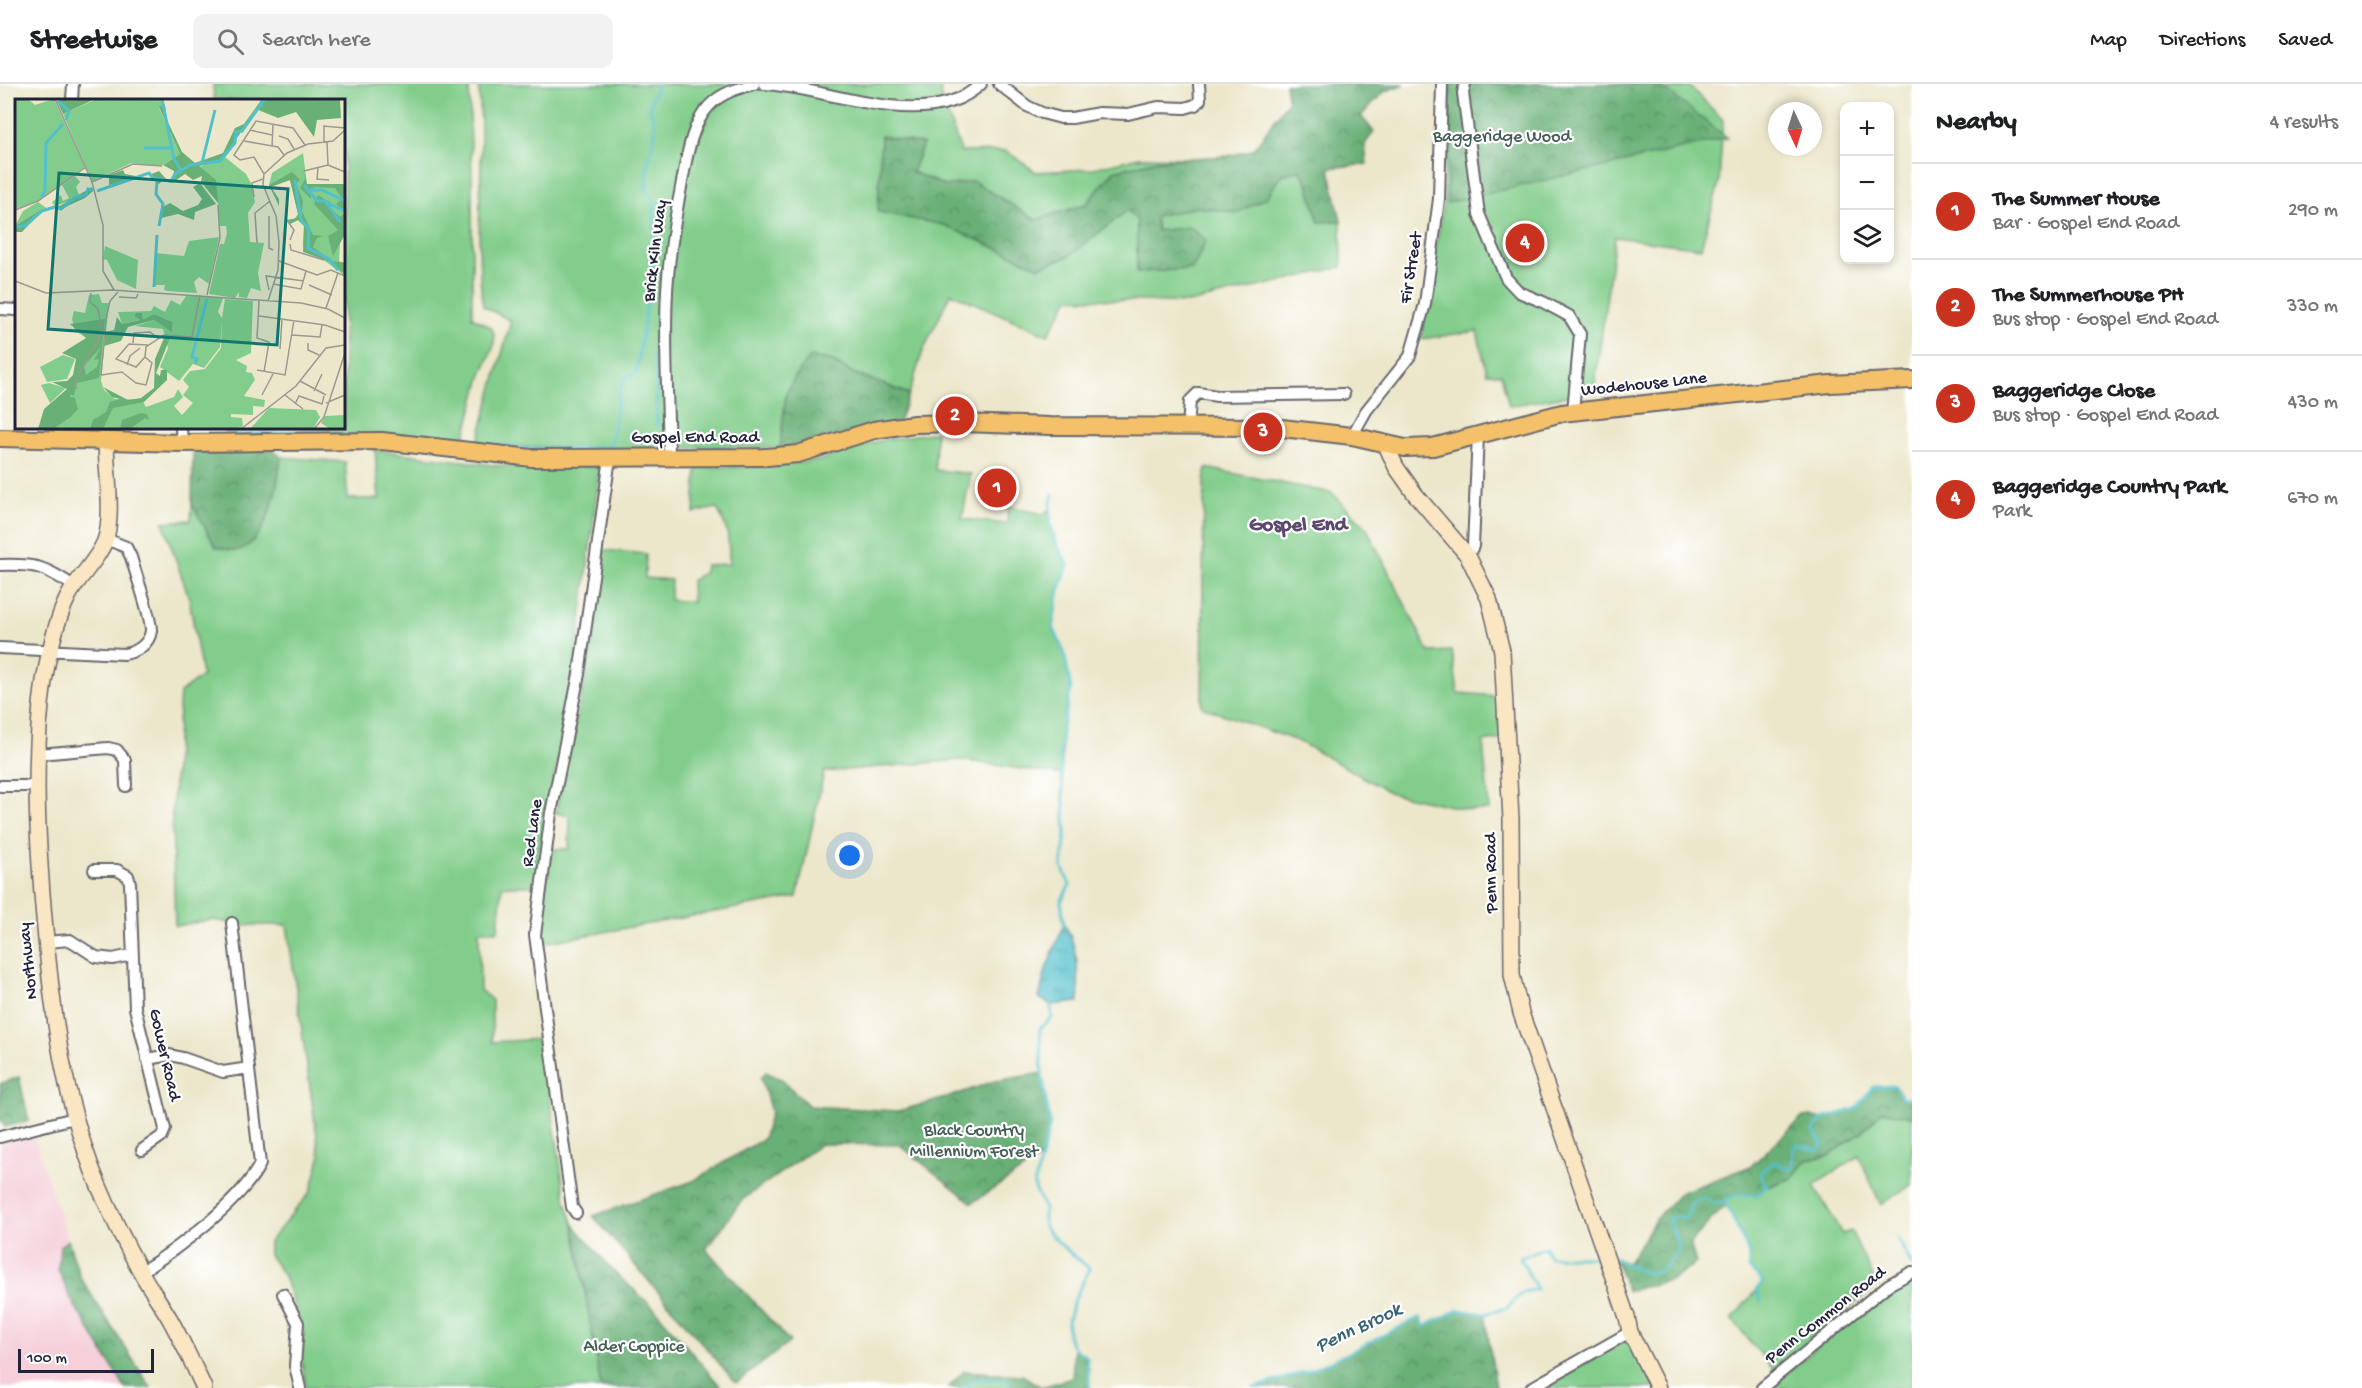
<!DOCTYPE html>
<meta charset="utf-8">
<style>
:root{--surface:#fff;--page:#f2f2f2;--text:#202124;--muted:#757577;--line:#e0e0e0;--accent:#c8321e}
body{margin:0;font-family:"Gochi Hand",sans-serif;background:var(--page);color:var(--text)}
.controls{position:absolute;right:18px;top:18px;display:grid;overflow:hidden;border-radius:12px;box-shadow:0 3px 9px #0003}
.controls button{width:54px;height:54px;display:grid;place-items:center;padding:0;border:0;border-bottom:2px solid var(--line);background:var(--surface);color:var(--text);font:30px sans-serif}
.compass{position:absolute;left:1768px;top:18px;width:54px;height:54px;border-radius:50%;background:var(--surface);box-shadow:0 3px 9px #0003;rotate:176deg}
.scale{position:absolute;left:18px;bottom:15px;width:136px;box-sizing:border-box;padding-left:6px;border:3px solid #22223b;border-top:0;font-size:16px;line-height:21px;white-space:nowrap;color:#22223b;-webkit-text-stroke:4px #fff;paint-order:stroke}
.you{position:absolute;left:850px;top:772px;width:21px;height:21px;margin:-15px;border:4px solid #fff;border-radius:50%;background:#1a73e8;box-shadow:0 0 0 9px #1a73e833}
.badge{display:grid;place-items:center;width:39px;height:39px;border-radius:50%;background:var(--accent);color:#fff;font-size:20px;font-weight:700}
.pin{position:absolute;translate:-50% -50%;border:3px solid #fff;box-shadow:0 2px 6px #0006}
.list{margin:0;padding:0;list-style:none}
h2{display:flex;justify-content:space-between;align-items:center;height:78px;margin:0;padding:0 24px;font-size:26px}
h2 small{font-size:20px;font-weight:400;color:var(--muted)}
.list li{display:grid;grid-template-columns:39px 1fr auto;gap:18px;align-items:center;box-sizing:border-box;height:96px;padding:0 24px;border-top:2px solid var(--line)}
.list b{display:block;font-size:22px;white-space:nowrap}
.list p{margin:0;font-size:20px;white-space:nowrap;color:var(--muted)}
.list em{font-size:20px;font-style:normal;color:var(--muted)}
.icon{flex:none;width:33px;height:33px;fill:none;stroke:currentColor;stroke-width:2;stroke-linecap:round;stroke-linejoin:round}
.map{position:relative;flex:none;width:1912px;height:1304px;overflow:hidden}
header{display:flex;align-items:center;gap:36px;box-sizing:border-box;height:84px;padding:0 30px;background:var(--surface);border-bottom:2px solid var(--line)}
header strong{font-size:28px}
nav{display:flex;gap:33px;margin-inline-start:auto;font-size:21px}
.search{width:420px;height:54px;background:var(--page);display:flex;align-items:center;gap:15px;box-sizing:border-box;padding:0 21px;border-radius:12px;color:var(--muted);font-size:22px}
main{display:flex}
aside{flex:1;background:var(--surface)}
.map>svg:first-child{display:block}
.built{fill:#f5cfda}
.green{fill:#82cd8b;stroke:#527863;stroke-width:1.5}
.forest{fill:url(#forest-crowns);stroke:#466959;stroke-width:1.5}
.water{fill:url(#water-ripples);stroke:#3a7182;stroke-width:1.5}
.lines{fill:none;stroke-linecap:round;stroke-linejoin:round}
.stream{stroke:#52c0ca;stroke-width:3}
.street-casing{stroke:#69676d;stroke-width:14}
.secondary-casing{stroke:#69676d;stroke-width:18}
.primary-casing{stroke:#69676d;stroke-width:20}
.street{stroke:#fff;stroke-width:10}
.secondary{stroke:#fbe6c3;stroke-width:15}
.primary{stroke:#f4c16a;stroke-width:16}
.labels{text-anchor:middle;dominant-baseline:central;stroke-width:4.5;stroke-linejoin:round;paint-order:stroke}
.park-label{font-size:18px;fill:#445e57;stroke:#fff}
.street-label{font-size:18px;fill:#22223b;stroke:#fff}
.water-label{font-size:20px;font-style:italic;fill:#356174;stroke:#fff}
.quarter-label{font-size:21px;font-weight:bold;fill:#5a496c;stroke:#fff}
.inset-river{fill:none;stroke:#52c0ca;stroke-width:3}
.inset-road{fill:none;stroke:#9b9891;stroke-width:1.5}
.view{fill:#0f766e;fill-opacity:0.15;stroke:#0f766e;stroke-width:3}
.inset-edge{fill:none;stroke:#22223b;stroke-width:3}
</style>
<header>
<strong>Streetwise</strong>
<div class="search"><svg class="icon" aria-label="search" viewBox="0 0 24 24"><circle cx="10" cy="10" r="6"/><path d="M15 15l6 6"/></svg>Search here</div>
<nav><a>Map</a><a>Directions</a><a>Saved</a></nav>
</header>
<main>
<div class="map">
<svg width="1912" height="1304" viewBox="0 0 1912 1304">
<defs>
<pattern id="forest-crowns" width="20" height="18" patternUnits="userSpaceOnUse" patternTransform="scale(1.5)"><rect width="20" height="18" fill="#69b077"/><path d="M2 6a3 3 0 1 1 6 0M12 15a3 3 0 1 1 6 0" fill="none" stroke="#568f63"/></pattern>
<pattern id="water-ripples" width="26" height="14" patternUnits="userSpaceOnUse" patternTransform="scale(1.5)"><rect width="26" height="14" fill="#52c0ca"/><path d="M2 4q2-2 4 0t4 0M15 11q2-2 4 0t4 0" fill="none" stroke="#449ca5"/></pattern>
</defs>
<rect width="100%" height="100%" fill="#fff"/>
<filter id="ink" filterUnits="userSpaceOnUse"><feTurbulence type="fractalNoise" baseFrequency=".0167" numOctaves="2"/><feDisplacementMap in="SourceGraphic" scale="12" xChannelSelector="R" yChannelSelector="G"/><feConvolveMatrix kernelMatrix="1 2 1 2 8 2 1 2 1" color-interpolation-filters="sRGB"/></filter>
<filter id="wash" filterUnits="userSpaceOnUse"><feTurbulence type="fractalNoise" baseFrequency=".008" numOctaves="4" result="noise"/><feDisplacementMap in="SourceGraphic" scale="24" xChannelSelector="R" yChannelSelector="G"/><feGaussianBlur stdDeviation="1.35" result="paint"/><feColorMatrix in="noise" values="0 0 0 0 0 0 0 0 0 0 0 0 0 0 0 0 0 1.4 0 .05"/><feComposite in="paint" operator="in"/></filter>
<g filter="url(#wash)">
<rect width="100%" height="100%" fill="#ece7cb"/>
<path class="built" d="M33,1050L80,1193L151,1304H0V1060Z"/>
<path class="green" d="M213,0H469L472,98V233L491,243L494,250V261L481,293L464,355L405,351H226V344H344V16H214Z
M478,0H898L903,2L932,4L940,0L941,12L961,68L1006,67L1036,88L1090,85L1139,73L1192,74L1158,76L1114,87L1086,120L1036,136L973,97L945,102L912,88L923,60L881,52L879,128L944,141L1039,183L1069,172L1128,126L1137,136V188L1193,185L1206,156L1190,143L1156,147L1155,132L1198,123L1237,129L1267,113L1281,91L1300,86L1308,99L1319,137H1341L1342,183L1189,219L1069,214L1048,251L951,209L923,267L909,310L853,289L830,276L786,309L780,364C707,361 634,367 560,364C532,363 505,363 478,357L511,237L483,222C473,149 487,74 478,0Z
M1444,0H1650L1661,7L1689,2L1723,36L1719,99L1701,164L1615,153L1594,307L1509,322L1501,290L1487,289L1477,247L1421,255L1444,114Z
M936,348L935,386L971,390L962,435L1007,440L1008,422L1043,430L1048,426L1056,460L1068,481L1058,510L1053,543L1064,567L1071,604L1062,645V691L960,676L824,688L797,813L543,859L540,849L551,765H569L570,732L555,729L586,590L604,466L646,470L645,494L671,496L670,516L692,518L691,497L704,488L705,481L729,480C729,458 729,442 716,424L694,429L697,383H770L820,376L878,357Z
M375,366L501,382L600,383L574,591L533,802H502L498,847H479L480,906L492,916V958L541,955L566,1118L574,1141L601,1304H306L302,1278L303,1247L283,1190L269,1171V1158L311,1107L320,1074L287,841H245L212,836L175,842L172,731L180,609L202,592L189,514L163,438L191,436L192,420L216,463C223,464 233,468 239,465C269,456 278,400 281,373L345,378L348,415H379Z
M1206,384L1332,409L1366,443L1429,568L1452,567L1458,609L1498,612L1501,655L1483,658L1489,726H1469L1391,709L1300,658L1202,623L1204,398Z
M1882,1027L1912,1033V1100L1881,1121L1859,1072L1814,1101L1842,1150L1851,1147L1877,1201L1774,1287L1732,1235L1763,1198L1749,1184V1169L1725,1117L1736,1111H1756L1767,1103L1791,1094L1806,1076L1829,1072L1863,1047Z
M1912,1194V1304H1769L1884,1208Z
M1629,1254L1654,1304H1543Z
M1006,1295L1010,1304H963L975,1296Z"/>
<path class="forest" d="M1285,0H1404L1384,8L1361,32L1374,48L1365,60L1367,80L1329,84L1341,137L1319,138L1308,99L1300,86L1281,91L1267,113L1237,129L1198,123L1155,132L1157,147L1190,143L1206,156L1193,185L1137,188V136L1128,126L1069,172L1039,183L944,141L878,128L881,52L923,60L912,88L945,102L973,97L1036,136L1086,120L1114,87L1158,76L1228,72L1253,66L1288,17Z
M1450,0H1658L1727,54L1447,119Z
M811,273L830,276L853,289L909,310L899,338L780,364L786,309L799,286Z
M273,366L281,373C278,400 269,456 239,466C233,468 223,464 216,463L192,420L193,367Z
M766,988L783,996L809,1022L898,1027L949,1013L995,997L1042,989L1050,1040L1042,1073L972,1119L900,1061L821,1060L742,1116L706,1165L790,1258L736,1299L593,1132L693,1097L763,1055L771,1028L761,994Z
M19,993L29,1037L5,1043L0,1035V1000Z
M1895,1002L1902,1014H1912V1033L1882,1027L1863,1047L1829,1072L1806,1076L1792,1094L1767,1103L1756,1111H1736L1725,1117L1727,1122L1720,1126L1690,1159L1696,1179L1674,1195L1627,1207L1615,1175L1628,1179L1655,1136L1680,1109L1751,1082L1803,1033L1811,1032L1822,1035L1856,1025L1873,1003Z
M574,1141L614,1188L654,1224L722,1304H601Z
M68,1156L80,1193L151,1304H125L69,1212L58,1185L60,1162Z
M1458,1226L1485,1230L1496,1304H1253L1308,1287L1336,1275L1420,1233L1424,1242Z
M1074,1264L1087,1273L1090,1304H1010L1006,1295L975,1296L963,1304H948L964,1287L1022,1291L1041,1303L1072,1294Z"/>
<path class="water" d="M1064,840C1079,862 1078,892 1079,918L1051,921L1039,914L1046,885Z"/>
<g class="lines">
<path class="stream" d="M653,271L656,280L657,342
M254,349L281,348L321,349
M236,350H246
M411,352L435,355
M475,358L530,365L610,363L619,309L626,293L636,289L653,179L655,143L654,116L646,104L647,84L655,48V39L649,23L657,0
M1053,410C1045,437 1054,458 1068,481L1058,510L1053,543L1064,567L1071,604L1062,645L1060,670L1066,748L1062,783L1070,801L1061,817L1064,840
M1051,921L1052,934L1040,944L1042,989L1050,1040L1034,1102L1044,1124V1143L1061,1161L1090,1185C1079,1204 1056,1245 1075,1265C1078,1268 1084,1270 1087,1273L1090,1304
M1725,1117L1749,1169V1184L1763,1198L1756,1206L1761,1217
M1897,1154L1912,1181
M1612,1174C1624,1177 1637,1188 1648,1189C1663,1191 1674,1175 1679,1163L1669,1136L1675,1132L1686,1134L1692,1118L1705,1114L1717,1120L1736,1111H1756L1767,1103L1761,1093V1087L1775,1078L1790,1086L1793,1084V1065L1796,1061L1819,1066L1822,1060L1814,1047L1822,1035L1856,1025L1873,1003L1895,1002L1902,1014H1912
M963,1304L975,1296L1006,1295L1010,1304
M1253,1304L1308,1287L1336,1275L1420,1233L1424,1243L1458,1226L1485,1230L1507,1224L1523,1208L1537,1205L1520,1174L1545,1163L1549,1173H1599"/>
</g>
</g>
<g filter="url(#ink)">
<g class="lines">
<defs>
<path id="street" d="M764,0C829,3 926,51 981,0
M999,0L1027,22L1042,29L1061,34H1072L1099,29L1128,30L1158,23L1185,24L1195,21L1200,16L1199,0
M1465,0L1463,9L1479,130L1506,194L1519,208L1543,218L1569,232L1580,250L1573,328
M72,16L73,0
M0,225L16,226
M1188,343L1190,317L1198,309L1217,312L1344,310
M181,344L182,359
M1352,352L1366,327L1410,272L1425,220L1439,115L1442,0
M669,372C668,317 664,262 667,207C669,171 675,134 682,98C687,73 691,41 709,22C721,9 738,4 754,0
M1468,472L1473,462L1478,351
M0,481C38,480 42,482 74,502
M0,564L124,570C136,568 149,561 151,547C152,535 135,488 131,473L126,463L106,455
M39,670L108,664L117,666L125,676L126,702
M0,702H37
M94,786H117L128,792L130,799L135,924L165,1045L162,1052L142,1066
M46,858L70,856L96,873L113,875L131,871
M147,975L170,971L183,974L223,988L249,984
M0,1053L74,1034
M576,1129L572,1123L535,851L551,729L579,590L610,374
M141,1188C177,1165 241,1118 260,1080L232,839
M283,1210L298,1239L295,1282L300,1304
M1531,1304L1630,1248
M1762,1304L1888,1201L1912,1188"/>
<path id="secondary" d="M106,357C106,384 114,433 105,457C97,477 79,492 69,511C57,533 48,572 44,597C33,671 37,748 43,822C51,917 61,1011 98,1100C111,1131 126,1161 142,1190C151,1206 162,1221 171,1237C183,1259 194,1282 204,1304
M1385,359L1396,383L1415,410L1468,472L1489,515L1502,567L1511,735L1512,891L1521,929L1627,1233L1630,1248L1658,1304"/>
<path id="primary" d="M0,354L182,359L382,357L532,374L767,373L798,370L874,346L914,340L963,339L1050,342L1273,343L1352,352L1405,364L1433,363L1562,329L1830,300L1912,296"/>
</defs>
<use href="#street" class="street-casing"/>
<use href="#secondary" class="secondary-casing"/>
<use href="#primary" class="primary-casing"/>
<use href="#street" class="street"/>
<use href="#secondary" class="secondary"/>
<use href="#primary" class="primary"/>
</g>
</g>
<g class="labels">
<g class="park-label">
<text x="1502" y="53">Baggeridge Wood</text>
<text x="974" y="1047">Black Country<tspan x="974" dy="21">Millennium Forest</tspan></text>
<text x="634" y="1263">Alder Coppice</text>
</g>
<g class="street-label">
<text transform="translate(656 167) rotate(-83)">Brick Kiln Way</text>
<text transform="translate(1412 184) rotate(-81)">Fir Street</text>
<text transform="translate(1644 301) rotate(-6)">Wodehouse Lane</text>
<text x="695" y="354">Gospel End Road</text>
<text transform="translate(533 749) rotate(-82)">Red Lane</text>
<text transform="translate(1492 789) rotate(-91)">Penn Road</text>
<text transform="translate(29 877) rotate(-96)">Northway</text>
<text transform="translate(164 971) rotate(77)">Gower Road</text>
<text transform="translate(1826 1232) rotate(-38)">Penn Common Road</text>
</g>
<g class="water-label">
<text transform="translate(1359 1245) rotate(-25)">Penn Brook</text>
</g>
<g class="quarter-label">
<text x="1298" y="442">Gospel End</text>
</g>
</g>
<g transform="translate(15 15)">
<rect width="330" height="330" fill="#ece7cb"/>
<path d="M0,0H13L20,6L39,0L70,68L23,102L0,110ZM82,0H147L150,6L144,9L165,55L146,67L117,64L77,82L48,15ZM288,54L292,85H330V135L325,144L324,162L330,164L329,176L288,146L289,127L283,121L275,125L283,115L275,81L254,86L257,74ZM210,58L231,75L237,86L240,103L233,114L235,143L249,144L243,174L246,192L236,189L232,199L224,198V193L220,199L194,195L205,145H209L212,134L211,127H205L203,104L184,68ZM60,77L65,83L61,88L65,98L40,107L37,103L46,96L48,102L54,99L47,86ZM23,103L33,110L0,127L8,112ZM204,138L194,185L184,178L179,183L182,194L153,192L149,191L150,186H140L141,154L169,157L174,142ZM90,147L123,161L121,190L102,181L92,161L88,160ZM84,195L87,204H94L86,282L89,291L100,300L127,301L131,308L159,298L163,290L168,298L159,307L167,316L178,304L168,296L174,288L168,281L175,272L190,270L206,249L207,220L205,248L189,269L178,265L164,282L145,268L153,249L148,230L120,227L139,221L157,232L158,223L139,215L128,222L127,214H121L119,217L125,221L107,225L103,213L136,212L139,207L150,213L156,201L165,206L172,196L208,199L203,213L207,219L210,200L238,202L236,254L221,261L232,267L231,273L237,274L240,281L229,297L250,301L249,308L238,307V316L216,315V318L227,319L228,327L223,330H27L58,309L56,287L76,241L60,232L57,220L59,212L70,214L74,196ZM48,256L60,260L52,280L32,283L25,268ZM34,284L51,289L35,304L26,286ZM254,309L301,311L305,318L298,330H235ZM330,316L329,330H315L306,324L310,317Z" fill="#82cd8b"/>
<path d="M51,0H77L78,1L48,15L42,2ZM247,0H325L326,19L302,21L299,38L281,13L263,19L241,10L207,62L184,67L201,81L203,104L186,83L187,77L178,81L170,75L157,84L148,81L144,85L134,76L144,72L153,82L158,81L159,72L148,66L165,55L144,8L150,6L152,21L167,53L180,64L208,54L220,29L229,25ZM287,68L292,85H330V112L321,105L327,100L320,89L300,88L296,90V100L285,89L290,80ZM108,71L110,75L126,78L94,86V76ZM277,73L285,81L281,84L288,102L287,112L298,136L309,137L302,139L298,148L317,162L330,164L329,174L313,162L288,153L289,127L283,121L275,125L272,121L282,119L283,115L275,81L256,88L264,100V107L254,86ZM185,84L201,105L180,113L179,121L163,115L146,119V109L155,104L168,112L183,106L187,100L178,88ZM77,88L78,92L70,99L46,110L40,108L26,113L7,133H0V127L26,111L41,106L45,107ZM303,96L316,104L315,109L325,118L330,114V135L318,157L313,137L323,131L299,105ZM121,214H127L128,221L139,215L158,223L157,233L139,221L113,228L106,242L89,247L90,233L99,231L102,218L107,225L125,221L119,217ZM90,220L84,279L62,284L59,296L55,297L60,299L63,310L56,318L38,330H23L29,310L52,290L37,283L52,282L58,276L61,260L47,254L71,239L55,225ZM86,248L79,261L84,260L82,268L71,276L69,267ZM149,239H155L141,274L145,277L146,271H152V281L129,303L98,309L88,330H75L78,321L91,313L95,303L105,300L97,298L88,288L113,301L126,299L139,289L140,260ZM126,314L132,315L134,321L130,319L115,330H105L107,321Z" fill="#69b077" fill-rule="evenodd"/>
<path class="inset-river" d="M147,0L159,60L166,71L163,74M43,2L54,12L51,21M129,49H155M187,64L200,11M280,81L286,121L294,130L293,149L314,160L323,171M142,82L141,95L148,105L144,127M289,86L302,102H310L325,123M295,91H307L330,102M82,92L134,74L138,79L156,82L160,75L175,66L205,62L220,44L221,33L227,32L250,0M26,98L30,92L31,44L48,25M310,103L330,112M0,128L10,127L27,112L40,108L46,110L61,98L71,96L73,90L78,91M139,188L142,136M180,264L182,260L177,258L192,200"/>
<path class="inset-road" d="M40,0L77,83L88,126V172L99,191M235,31L257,36M264,37L273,40L279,50M229,42L263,48L269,56M309,43V27L330,29M312,43L313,66M257,48L258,25M313,66L330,73M303,69L302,80L314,81M289,72L313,66M249,75L239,58L225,61L219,56L241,22L278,29L290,46M77,83L118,65L147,67M239,98L237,84L248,80M0,111L23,102L71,68M254,117V149L258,151M271,120L279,131L275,141M242,144L240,114L255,102M275,145L276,151L309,161M264,162L302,176L316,171L330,177M0,182L31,194L97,191L286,204L313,210L330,219M258,185L286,190L291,172M294,186L317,196M254,191L251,177L289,182M192,196L205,139L203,106M104,198L121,199L123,195M244,202L242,239L254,243L249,273M253,202L263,171L264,143L261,117L248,86L249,75L272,54L293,45L318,42L330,31M311,209L323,174M244,217L310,226L330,233M277,236L305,238L307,226M118,244L119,234L135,233L143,239M293,244V251L304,256M265,250L267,220M130,258L121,268L101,260L114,245L133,246M112,266L115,257L125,249M242,271L270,276L279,221M86,276L107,273L121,284L131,286L137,264L130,258L131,248L149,236L177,238L185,196M86,276L91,220L95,202L103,193M285,282L311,296M62,290L59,285L87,233L83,210L75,203L76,194M299,292L307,275M247,296L258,275M270,296L288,310M311,304L330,296M280,305L284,297L307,305L309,297M226,330L281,287L311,249L330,246M299,330L309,318L330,254"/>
<path class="view" d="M44,74L273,90L262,246L33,230Z"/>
<rect width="330" height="330" class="inset-edge"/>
</g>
</svg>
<div class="controls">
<button>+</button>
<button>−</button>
<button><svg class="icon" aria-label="layers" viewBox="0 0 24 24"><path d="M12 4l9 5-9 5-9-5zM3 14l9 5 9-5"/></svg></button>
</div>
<svg class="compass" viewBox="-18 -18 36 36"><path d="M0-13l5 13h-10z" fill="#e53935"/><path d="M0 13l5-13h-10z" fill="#757577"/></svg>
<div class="scale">100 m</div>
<div class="you"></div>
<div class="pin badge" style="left:997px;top:404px">1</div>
<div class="pin badge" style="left:955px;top:332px">2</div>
<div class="pin badge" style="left:1263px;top:348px">3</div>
<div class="pin badge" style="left:1525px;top:159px">4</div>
</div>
<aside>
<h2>Nearby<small>4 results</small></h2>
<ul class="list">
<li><span class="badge">1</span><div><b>The Summer House</b><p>Bar · Gospel End Road</p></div><em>290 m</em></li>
<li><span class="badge">2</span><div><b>The Summerhouse PH</b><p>Bus stop · Gospel End Road</p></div><em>330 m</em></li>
<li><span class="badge">3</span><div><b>Baggeridge Close</b><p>Bus stop · Gospel End Road</p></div><em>430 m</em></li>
<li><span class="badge">4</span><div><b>Baggeridge Country Park</b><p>Park</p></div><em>670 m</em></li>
</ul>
</aside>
</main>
